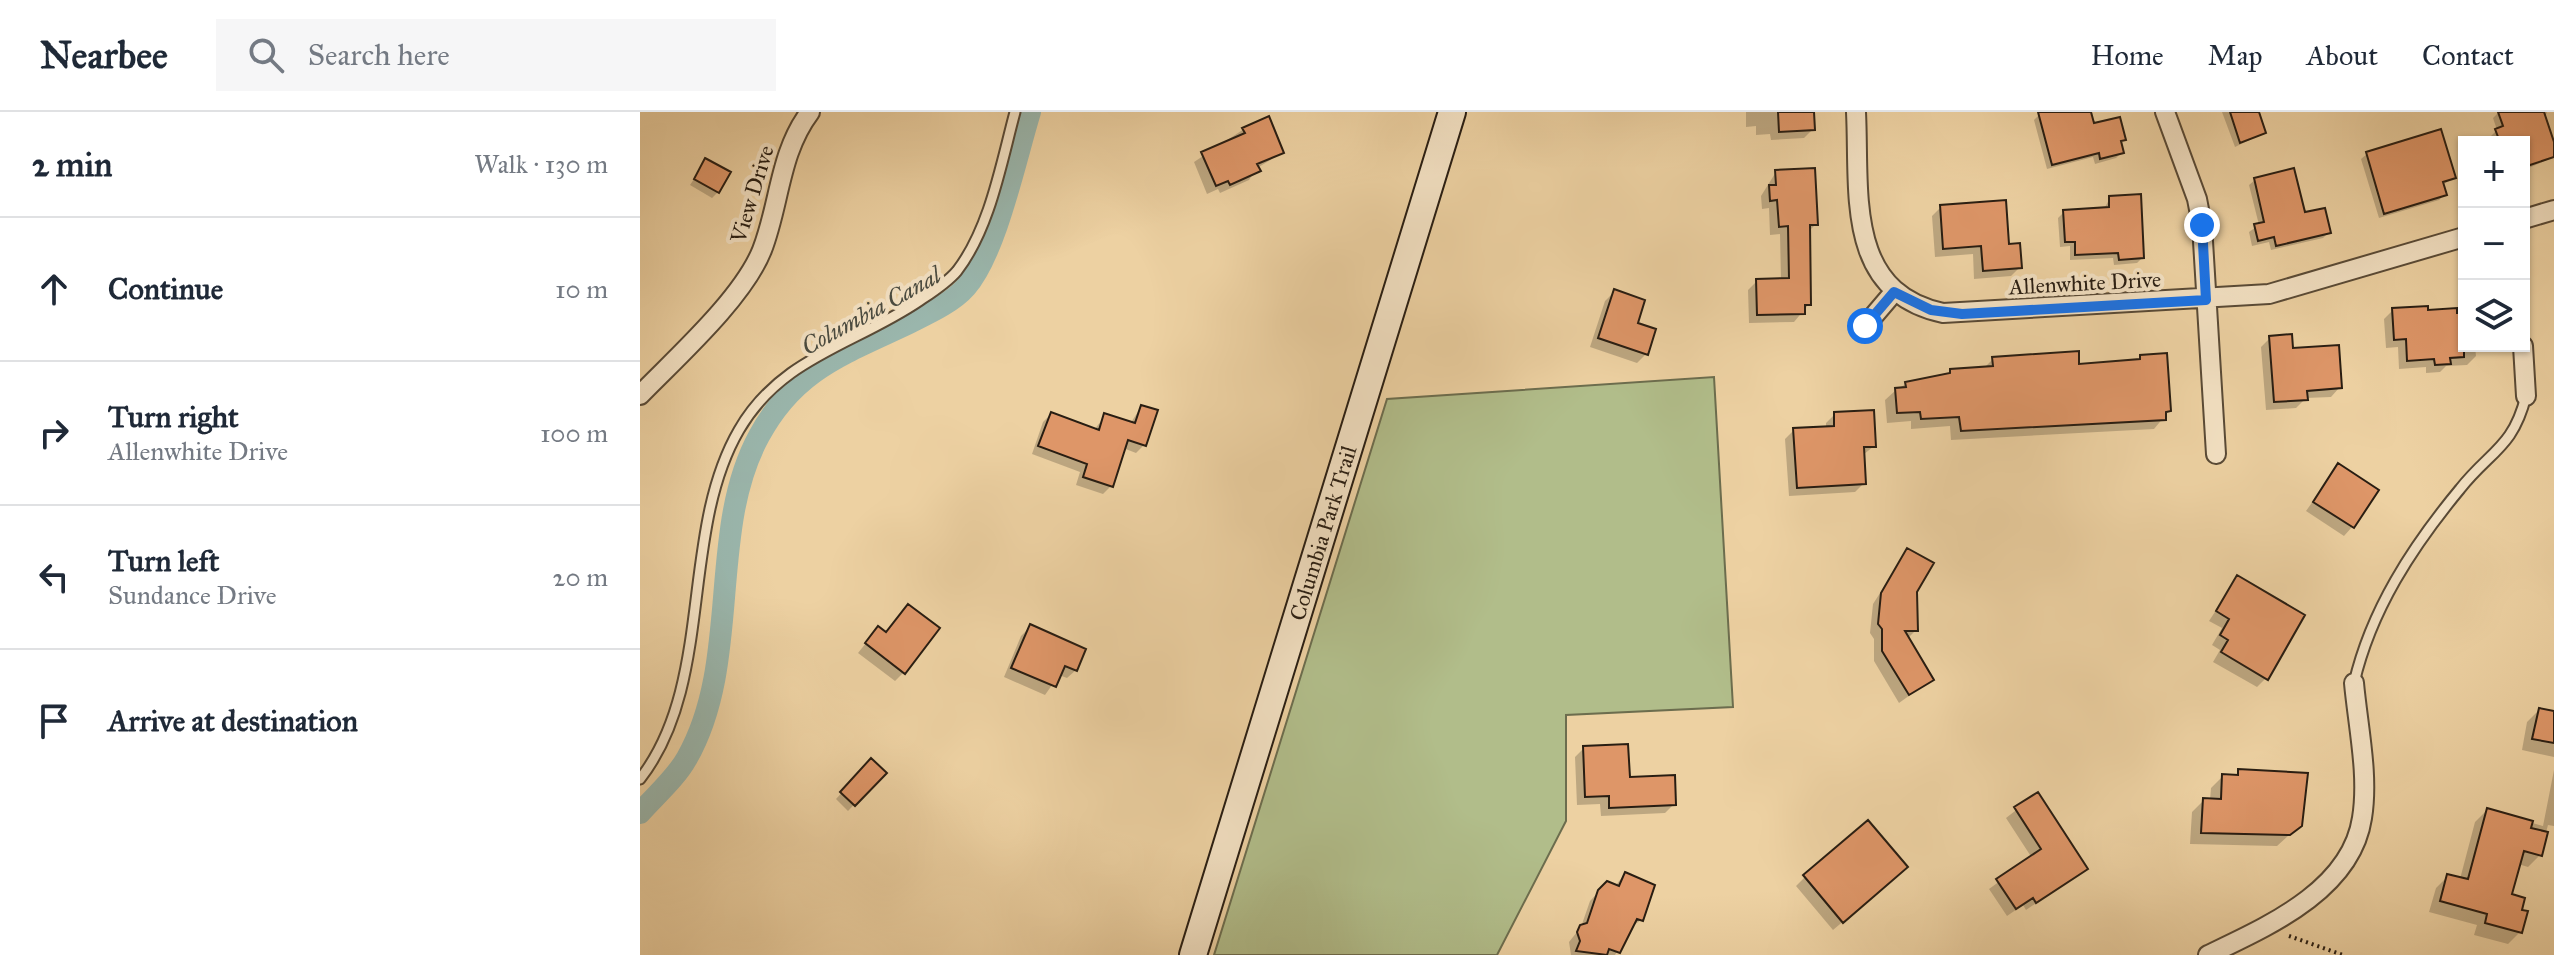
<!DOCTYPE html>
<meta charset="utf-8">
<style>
:root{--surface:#fff;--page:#f6f6f7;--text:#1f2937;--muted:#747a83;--line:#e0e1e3}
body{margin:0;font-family:"IM FELL Great Primer",serif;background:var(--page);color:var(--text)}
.controls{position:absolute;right:24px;top:24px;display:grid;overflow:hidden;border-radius:0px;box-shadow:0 2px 6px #0004}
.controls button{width:72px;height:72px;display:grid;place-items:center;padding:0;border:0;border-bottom:2px solid var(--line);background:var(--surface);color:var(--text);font:40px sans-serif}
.stop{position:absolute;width:24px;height:24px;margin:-18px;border:6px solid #1a73e8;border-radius:50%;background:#fff}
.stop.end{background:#1a73e8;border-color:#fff;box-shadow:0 2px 8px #0008}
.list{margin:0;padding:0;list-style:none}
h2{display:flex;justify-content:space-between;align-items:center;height:104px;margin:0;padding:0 32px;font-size:34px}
h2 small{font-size:26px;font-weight:400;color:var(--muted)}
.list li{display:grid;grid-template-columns:52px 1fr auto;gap:24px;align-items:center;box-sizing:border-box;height:144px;padding:0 32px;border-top:2px solid var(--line)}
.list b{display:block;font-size:30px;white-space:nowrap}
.list p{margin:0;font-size:26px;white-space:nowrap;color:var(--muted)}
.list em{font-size:26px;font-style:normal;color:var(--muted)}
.icon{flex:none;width:44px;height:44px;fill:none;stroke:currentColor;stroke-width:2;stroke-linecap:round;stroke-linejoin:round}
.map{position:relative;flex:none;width:1914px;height:843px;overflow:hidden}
header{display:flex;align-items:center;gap:48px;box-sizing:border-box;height:112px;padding:0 40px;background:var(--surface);border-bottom:2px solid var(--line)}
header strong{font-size:38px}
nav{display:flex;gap:44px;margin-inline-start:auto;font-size:28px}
.search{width:560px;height:72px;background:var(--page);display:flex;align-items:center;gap:20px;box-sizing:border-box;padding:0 28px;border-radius:0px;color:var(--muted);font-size:30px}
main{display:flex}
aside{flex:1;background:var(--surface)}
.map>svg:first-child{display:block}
.green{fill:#b1bd8a;stroke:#6c6d4e;stroke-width:2}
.shadow{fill:#0003}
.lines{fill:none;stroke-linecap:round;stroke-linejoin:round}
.canal{stroke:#9ab6ac;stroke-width:22}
.building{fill:#de9668;stroke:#281d12;stroke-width:2}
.service-casing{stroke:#594a36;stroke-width:13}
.minor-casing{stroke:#594a36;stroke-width:22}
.secondary-casing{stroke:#281d12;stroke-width:30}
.path{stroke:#281d12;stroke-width:4;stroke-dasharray:2 4;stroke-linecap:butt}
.service{stroke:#f3e1c3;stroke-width:9}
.minor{stroke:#f3e1c3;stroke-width:18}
.secondary{stroke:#f3e1c3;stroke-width:26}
.route{stroke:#1a73e8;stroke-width:10}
.labels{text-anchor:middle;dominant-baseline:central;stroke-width:8;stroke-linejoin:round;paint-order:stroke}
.street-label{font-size:22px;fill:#281d12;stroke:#f3e1c3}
.water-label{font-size:24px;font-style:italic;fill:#4a4b40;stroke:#f3e1c3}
</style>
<header>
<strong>Nearbee</strong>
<div class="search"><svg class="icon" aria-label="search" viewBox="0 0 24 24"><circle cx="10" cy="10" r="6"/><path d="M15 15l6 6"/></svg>Search here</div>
<nav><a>Home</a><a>Map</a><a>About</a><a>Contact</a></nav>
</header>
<main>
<aside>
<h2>2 min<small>Walk · 130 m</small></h2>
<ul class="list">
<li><svg class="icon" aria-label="ahead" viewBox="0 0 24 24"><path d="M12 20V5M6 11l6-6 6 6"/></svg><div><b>Continue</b></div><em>10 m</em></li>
<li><svg class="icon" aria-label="right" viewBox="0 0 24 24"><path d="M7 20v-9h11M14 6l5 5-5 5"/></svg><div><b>Turn right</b><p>Allenwhite Drive</p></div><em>100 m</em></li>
<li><svg class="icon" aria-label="left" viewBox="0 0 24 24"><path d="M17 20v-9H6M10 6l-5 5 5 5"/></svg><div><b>Turn left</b><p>Sundance Drive</p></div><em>20 m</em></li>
<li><svg class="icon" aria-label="arrive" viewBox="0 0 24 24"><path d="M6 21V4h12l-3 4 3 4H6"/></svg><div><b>Arrive at destination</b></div></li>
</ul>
</aside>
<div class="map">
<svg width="1914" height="843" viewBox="0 0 1914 843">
<rect width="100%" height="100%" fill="#edd1a2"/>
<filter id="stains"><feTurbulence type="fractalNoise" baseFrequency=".0025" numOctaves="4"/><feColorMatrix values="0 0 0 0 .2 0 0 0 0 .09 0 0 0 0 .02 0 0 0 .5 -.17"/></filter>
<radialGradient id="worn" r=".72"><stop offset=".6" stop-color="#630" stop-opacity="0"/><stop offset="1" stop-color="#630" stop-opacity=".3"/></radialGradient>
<path class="green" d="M1074,265L1093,595L926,603V709L857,843H574L747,287Z"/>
<path class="shadow" d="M1106,0H1172L1173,17L1164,26L1131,28L1130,22L1116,23V14L1106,15Z
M1402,0H1449L1453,14L1483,27L1480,31L1482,40L1476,46L1455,52L1453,45L1407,57L1394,8Z
M1582,0H1617L1624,21L1595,35Z
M1859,0H1907L1904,8L1914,45L1884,58V30H1853L1851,24L1857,18L1853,6Z
M604,17L642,41L617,56L609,68L580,81L578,77L567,82L554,50Z
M1727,42L1814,66L1802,73L1805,82L1799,88L1739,106L1721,47Z
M66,49L78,80L72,86L50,73Z
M1136,60L1176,112L1168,120L1169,192L1154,210L1109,211L1108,178L1117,169L1141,168L1140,122L1130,123L1129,96L1122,97L1121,84Z
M1615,68L1664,103L1689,120L1683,126L1631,138L1629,130L1612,134L1609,120L1619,113L1609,73Z
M1470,86L1502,146L1497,151L1474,153L1473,146L1430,148V134L1420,135L1418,106L1424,100L1464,97Z
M1301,95L1367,134L1380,155L1371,164L1334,167L1333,142L1295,145L1292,104Z
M974,180L995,212L1006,242L997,251L950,235L965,189Z
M1753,198L1824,203V234H1835L1836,244L1827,253L1806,254L1800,260L1786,261V255L1759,257L1758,235L1746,236L1744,207Z
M1630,226L1651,238L1699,276L1691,285L1666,286L1656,296L1626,298L1621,235Z
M1501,245L1529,299L1514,317L1311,328L1310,314L1271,317V309L1247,311L1245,288L1256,278L1266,272L1282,271L1287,265L1306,264L1311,259L1343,257L1353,247L1438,254L1496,250Z
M501,295L504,333L496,341L483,336L471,374L463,382L436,373L440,360L392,342L403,310L411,302L454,318L465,304L490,312Z
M1195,302L1234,334L1223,343L1224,371L1215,380L1149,384L1145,327L1154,318L1186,316V311Z
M1698,354L1712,415L1704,424L1666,399Z
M1267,439L1275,480L1276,518L1267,527L1291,568L1259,591L1234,549V527L1230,521L1233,492Z
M1597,466L1626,566L1617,575L1573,550L1580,538L1572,533L1582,516L1569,509Z
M390,515L436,558L427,566L419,563L405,583L364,565L381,524Z
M230,526L264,560L255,569L218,541Z
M1899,598L1914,601V645L1882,638L1887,610Z
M944,636L988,667L1034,692L1025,701L961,704L960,692L937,693L935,645Z
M231,649L244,661L208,699L196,687Z
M1914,658V714L1908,713L1900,743L1888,755L1878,752L1870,783L1880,820L1868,832L1834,823L1837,813L1789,800L1796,776L1808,764L1820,767L1835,710L1847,698L1903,714Z
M1599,659L1666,663L1660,713L1637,734L1550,732L1552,700L1564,688H1570L1571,676L1583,664L1594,665Z
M1397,682L1446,757L1386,798L1383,793L1367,804L1349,777L1392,746L1366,706Z
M985,762L1001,808L990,816L975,843H931L929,830L941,815L950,789L967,771L975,774Z
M1257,764L1193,818L1156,774L1165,765Z"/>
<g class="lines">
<path class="canal" d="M0,701C15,684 36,666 47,646C102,549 67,419 119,324C155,257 204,242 269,211C287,202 312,191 326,175C356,141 376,45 390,0"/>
</g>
<path class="building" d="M1138,0H1174L1175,18L1139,20Z
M1398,0H1451L1454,11L1480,5L1486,28L1481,29L1484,41L1460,47L1459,41L1412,53Z
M1590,0H1619L1626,21L1600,31Z
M1858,0H1904L1914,30V45L1884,55V30H1860L1855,17L1863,14Z
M629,4L644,41L617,52L621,59L590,73L588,69L576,74L561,40L605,21L602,16Z
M1801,17L1816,66L1803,70L1807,83L1744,102L1726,40Z
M65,46L91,60L79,81L54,67Z
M1175,56L1178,113H1170L1171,193H1165V202L1117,203L1116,167L1149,166L1148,114L1139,115L1137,88L1130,89L1129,73H1136L1135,58Z
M1654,56L1665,100L1685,96L1691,121L1636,134L1634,125L1618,129L1614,112L1624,110L1614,66Z
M1501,82L1504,146L1479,148L1478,141L1435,143V130H1425L1423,98L1469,95V84Z
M1366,88L1369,132L1380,131L1382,156L1343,159L1341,134L1303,137L1300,93Z
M974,177L1005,188L998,211L1016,217L1008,243L958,226Z
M1788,194V198L1817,196V201H1824V245L1810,246L1811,252L1795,253L1794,247L1767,249L1766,227L1754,228L1752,196Z
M1652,222L1653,236L1699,233L1702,276L1667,279L1668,288L1634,290L1629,224Z
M1439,239V252L1500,247V243L1527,241L1531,299L1526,300V308L1321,319L1319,305L1281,307L1280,300L1257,301L1255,276L1266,275L1265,270L1310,261V257L1353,254L1352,245Z
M501,293L518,298L506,334L488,328L473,375L443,365L447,352L398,334L411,300L459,318L464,301L495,311Z
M1234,298L1236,335H1224L1226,372L1157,376L1153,316L1194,314V300Z
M1698,351L1739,378L1714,416L1673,390Z
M1267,436L1294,451L1277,480L1278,519H1265L1294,568L1269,583L1242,539V517L1238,512L1241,481Z
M1597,463L1665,503L1628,568L1581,540L1588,528L1580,523L1589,507L1576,499Z
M268,492L300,516L265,562L225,531L238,514L246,520Z
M390,512L446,537L437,559L425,554L416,575L371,556Z
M1899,596L1914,599V631L1892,627Z
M988,632L990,665L1035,663L1036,693L969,696V684L945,685L943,634Z
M231,646L247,661L215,694L200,680Z
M1598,657L1668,661L1662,714L1650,723L1561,721L1563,686L1581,687L1582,662L1598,663Z
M1398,680L1448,757L1396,791L1393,786L1376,797L1356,767L1401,737L1374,695Z
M1847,696L1893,709L1891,716L1908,720L1902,744L1884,739L1872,782L1885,786L1882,798L1888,799L1882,821L1845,811L1847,802L1800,789L1807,762L1828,767Z
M1228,708L1268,755L1203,811L1163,763Z
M985,760L1015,773L1003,809L997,807L980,841L969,837L967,843L936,839L940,829L937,820L940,813L947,811L958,778L967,769L979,774Z"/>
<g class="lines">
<defs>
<path id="service" d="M1714,571C1731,498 1772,435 1820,377C1850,339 1873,336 1886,284
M0,667C75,571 39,421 99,318C141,245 214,233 279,189C291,181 307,171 317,159C350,116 361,52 375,0"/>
<path id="minor" d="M1216,0C1220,79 1204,180 1303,201L1629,182L1824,125
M1525,0L1557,87L1562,113L1576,342
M1884,107L1914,98
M1225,214L1254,180
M1883,234L1886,284
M0,283C37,245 103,186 122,138C140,92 139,41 170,0
M1568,843C1626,815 1711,779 1722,706C1729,663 1718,615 1714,571"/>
<path id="secondary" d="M553,843L812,0"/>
</defs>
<use href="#service" class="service-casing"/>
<use href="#minor" class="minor-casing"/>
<use href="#secondary" class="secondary-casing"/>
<path class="path" d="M1649,824L1703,843"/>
<use href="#service" class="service"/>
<use href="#minor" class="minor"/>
<use href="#secondary" class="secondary"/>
</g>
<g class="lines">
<path class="route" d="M1225,214L1254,180L1291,198L1322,202L1566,188L1562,113"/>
</g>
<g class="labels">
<g class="street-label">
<text transform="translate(112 82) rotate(-73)">View Drive</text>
<text transform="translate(1445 171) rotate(-3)">Allenwhite Drive</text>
<text transform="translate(683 421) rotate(-73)">Columbia Park Trail</text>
</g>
<g class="water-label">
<text transform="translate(231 199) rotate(-29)">Columbia Canal</text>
</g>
</g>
<rect width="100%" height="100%" filter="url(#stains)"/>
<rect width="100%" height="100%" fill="url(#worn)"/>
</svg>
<div class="controls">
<button>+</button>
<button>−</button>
<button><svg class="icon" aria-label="layers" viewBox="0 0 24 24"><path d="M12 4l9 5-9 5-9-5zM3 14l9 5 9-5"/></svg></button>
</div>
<div class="stop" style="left:1225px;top:214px"></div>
<div class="stop end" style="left:1562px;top:113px"></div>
</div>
</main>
